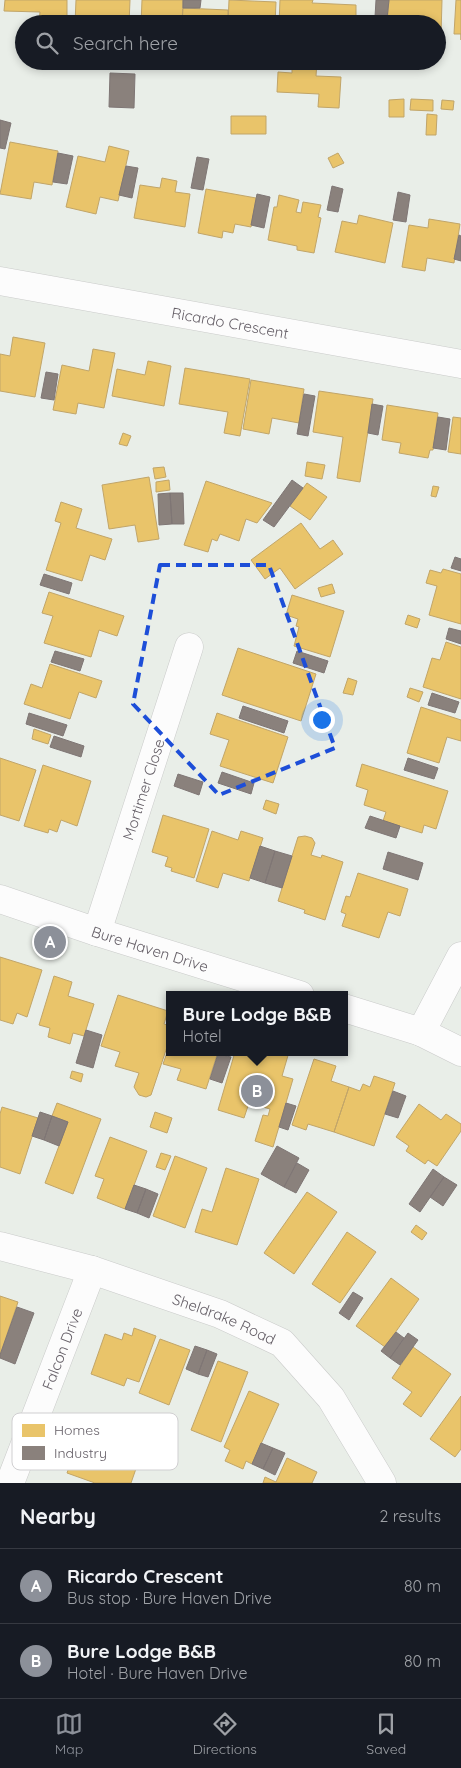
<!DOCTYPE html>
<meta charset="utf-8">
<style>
:root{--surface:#171b24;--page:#242831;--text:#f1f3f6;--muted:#9ea1a6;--line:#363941;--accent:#8c9099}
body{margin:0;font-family:Quicksand,sans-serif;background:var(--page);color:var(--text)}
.you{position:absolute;left:321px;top:719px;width:18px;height:18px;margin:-12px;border:4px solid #fff;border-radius:50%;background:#1a73e8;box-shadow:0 0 0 8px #1a73e833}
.badge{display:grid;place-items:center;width:32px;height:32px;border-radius:50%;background:var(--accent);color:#fff;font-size:16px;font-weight:700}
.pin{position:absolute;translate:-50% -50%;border:2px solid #fff;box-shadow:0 1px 5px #0006}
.popup{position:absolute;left:166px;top:991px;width:182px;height:65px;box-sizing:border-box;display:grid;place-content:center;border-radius:0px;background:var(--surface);filter:drop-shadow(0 1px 4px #0005);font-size:16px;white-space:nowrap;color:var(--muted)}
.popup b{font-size:19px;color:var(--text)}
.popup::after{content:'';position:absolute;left:50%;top:100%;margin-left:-10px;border:10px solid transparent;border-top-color:var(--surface)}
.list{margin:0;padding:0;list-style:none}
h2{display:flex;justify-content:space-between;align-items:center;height:65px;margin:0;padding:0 20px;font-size:21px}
h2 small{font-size:16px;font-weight:400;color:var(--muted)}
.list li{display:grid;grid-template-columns:32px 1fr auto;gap:15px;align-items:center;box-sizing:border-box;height:75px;padding:0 20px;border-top:1px solid var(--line)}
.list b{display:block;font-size:19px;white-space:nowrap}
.list p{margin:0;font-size:16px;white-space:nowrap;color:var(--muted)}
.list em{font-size:16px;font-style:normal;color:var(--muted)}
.icon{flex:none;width:28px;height:28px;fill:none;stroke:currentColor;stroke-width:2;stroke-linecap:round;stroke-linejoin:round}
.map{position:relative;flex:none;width:461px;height:1483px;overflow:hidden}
.search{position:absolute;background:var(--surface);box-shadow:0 2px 8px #0003;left:15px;right:15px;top:15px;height:55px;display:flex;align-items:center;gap:12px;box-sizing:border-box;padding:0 18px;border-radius:28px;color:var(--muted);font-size:19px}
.sheet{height:215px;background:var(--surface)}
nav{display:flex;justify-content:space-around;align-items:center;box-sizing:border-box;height:70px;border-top:1px solid var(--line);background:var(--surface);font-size:14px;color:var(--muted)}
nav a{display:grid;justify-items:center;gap:2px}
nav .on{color:var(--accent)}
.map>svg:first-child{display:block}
.homes{fill:#e9c46a;stroke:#c1a569}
.industry{fill:#8a817c;stroke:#7f7675}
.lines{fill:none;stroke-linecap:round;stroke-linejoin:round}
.minor-casing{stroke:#cacbca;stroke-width:29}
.minor{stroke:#fcfcfc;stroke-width:28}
.marked{fill:none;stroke:#1d4ed8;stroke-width:4;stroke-dasharray:10 6;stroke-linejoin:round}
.labels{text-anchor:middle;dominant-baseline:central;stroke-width:5;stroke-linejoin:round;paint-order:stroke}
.street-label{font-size:15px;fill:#645e66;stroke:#fff}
.key{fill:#fff;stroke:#d0cfd1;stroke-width:1}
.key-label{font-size:14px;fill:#645e66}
</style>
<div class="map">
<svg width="461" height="1483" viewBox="0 0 461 1483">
<rect width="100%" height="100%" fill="#e9eee8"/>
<path class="homes" d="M5,0H67V24H39L40,12L4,11Z
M76,0H130L129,24H75Z
M142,0H183L182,24H141Z
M229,0L276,2L275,24H228Z
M280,0H313L312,3L356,5V24H279Z
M389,0H442L441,36H437V24H387Z
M456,0H461V40V34H454Z
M183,8L228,10V24H182Z
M292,61H317L316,76L341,77L339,108L318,107L319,94L277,92L278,72L292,73Z
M404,99V117H389V100Z
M411,99L433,100V111L410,110Z
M442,100L454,101L453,110L441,109Z
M427,114L437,115L436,135H426Z
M231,116H266V134H231Z
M10,142L58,151L52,185L34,182L31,199L0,194Z
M109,146L129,151L118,201L100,197L96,214L66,207L78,156L105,162Z
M338,153L344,163L333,168L328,158Z
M162,178L177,181L175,192L190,194L185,227L134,218L140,185L160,188Z
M206,189L256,198L251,227L235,224L233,233L223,231L222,238L198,233Z
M279,195L299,200L296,212L301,213L303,202L321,205L318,217L321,218L314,253L297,250V246L268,240L274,207H277Z
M359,215L393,223L385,263L335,252L342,221L357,224Z
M429,219L460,224L454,263L427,258L425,271L402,267L409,225L428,228Z
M13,337L45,343L35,397L0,391V354L10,356Z
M93,349L115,353L104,408L78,403L76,414L53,410L62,365L89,371Z
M148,361L171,366L164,406L112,396L117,369L145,375Z
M185,368L250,379L240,436L224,433L228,412L179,404Z
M251,380L304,389L299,423L272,418L269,434L243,429Z
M319,391L373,399L360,482L337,478L343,437L313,432Z
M387,405L438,413L433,450H430L428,458L399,453L401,443L382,440Z
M453,417L461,418V454L448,452Z
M123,433L131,436L127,446L119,444Z
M307,462L325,465L322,479L305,476Z
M164,467L166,477L155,479L153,468Z
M149,477L159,539L138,542L135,525L109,529L102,485Z
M169,480L170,490L156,492V482Z
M206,481L272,503L257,523L246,519L239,541L220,534L217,541L212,539L208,552L184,545Z
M307,483L327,497L310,520L290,506Z
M433,486L439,487L436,497L431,496Z
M61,502L82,509L76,528L112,539L105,560L90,555L82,581L46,570L61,523L55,521Z
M301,523L320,549L333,540L343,554L295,589L280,568L265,579L251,560Z
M443,569L461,574V624L429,615L437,586L426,583L430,570L441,573Z
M332,584L335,593L321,597L318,588Z
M49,592L124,616L117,636L99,630L91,657L44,643L53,616L42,613Z
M292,595L344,611L330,657L294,646L299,627L296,626L298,619L286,615Z
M408,615L420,619L417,628L405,624Z
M446,642L461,647V699L423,687L432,658L440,660Z
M238,648L316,674L301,721L222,695Z
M50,664L102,681L96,698L79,692L70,719L24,704L31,684L42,688Z
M348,678L357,681L353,695L343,693Z
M410,688L423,692L419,702L407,697Z
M421,707L461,720V741L447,737L439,763L407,753Z
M217,713L288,737L273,783L220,766L229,740L210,734Z
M34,729L51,735L48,744L32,739Z
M0,758L36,770L19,821L0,815Z
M362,764L448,791L436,829L424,825L422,833L383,821L386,812L364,805L368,790L356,786Z
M43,765L91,781L77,826L61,820L57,832L49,829L48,833L24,826Z
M266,800L279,804L276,814L263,809Z
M163,815L209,829L194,878L171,871L172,868L165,866L168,857L152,852Z
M212,831L238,840L241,831L263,838L249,881L223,873L218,888L196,881Z
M305,836L312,838L315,843L311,855L321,858L322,855L343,862L325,920L304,913L305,910L278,901L298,837Z
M358,873L408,889L400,916L388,912L379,938L342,926L346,914L341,912L346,896L350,897Z
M0,957L42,970L27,1017L17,1013L13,1024L0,1020Z
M54,976L72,982L68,996L94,1004L84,1036L73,1033L70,1044L48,1037L50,1028L39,1025Z
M118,995L168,1011L164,1024L170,1026V1038L151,1095L146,1097L139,1095L134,1087L139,1073L115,1066L120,1052L101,1046Z
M170,1044V1052H218L206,1089L177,1080L181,1069L163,1064Z
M235,1052H289L282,1076L293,1079L273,1147L255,1141L263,1115L268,1116L270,1109L249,1103L244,1118L218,1110Z
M314,1059L336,1066L331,1081L349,1087L334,1132L308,1124L306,1130L292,1125Z
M72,1071L83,1074L81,1082L70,1078Z
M374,1076L395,1083L374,1146L334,1132L349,1087L360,1091L363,1084L370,1087Z
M57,1103L101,1119L73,1194L45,1183L68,1122L52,1116Z
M419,1104L441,1120L446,1114L461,1124V1131L437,1166L428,1160L425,1164L406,1151L409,1146L396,1137Z
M2,1107L38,1118L20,1174L0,1167V1114Z
M155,1112L172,1118L167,1133L150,1127Z
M110,1137L147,1151L125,1209L97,1198L104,1179L95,1176Z
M161,1153L171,1156L165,1170L156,1167Z
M175,1156L207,1168L185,1228L153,1216Z
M226,1168L259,1179L237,1245L195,1232L202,1209L212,1212Z
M307,1192L337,1212L294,1274L264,1253Z
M416,1225L427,1233L422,1240L411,1232Z
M347,1232L376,1252L340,1303L312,1284Z
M391,1278L419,1299L385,1347L356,1326Z
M0,1296L18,1302L0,1355Z
M134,1328L156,1336L139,1382L127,1378L124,1386L91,1374L105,1334L122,1340L124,1333L132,1336Z
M160,1339L190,1350L169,1405L139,1393Z
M413,1347L451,1374L421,1417L403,1404L412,1392L392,1378Z
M218,1361L248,1372L221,1442L191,1430Z
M249,1391L279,1404L252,1464L246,1461L243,1469L225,1461L230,1450L224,1447Z
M461,1396V1449L455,1457L430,1439Z
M79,1439L139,1460L131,1483H95L67,1473Z
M287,1458L317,1472L312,1483H263L265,1477L276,1482Z"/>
<path class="industry" d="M183,0H201L200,8H183Z
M376,0H389L387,18L375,17Z
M110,73L135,74L134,108L109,107Z
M0,120L11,123L5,149L0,148Z
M58,153L73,156L67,184L53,182Z
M197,157L209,159L203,190L191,188Z
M126,166L138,168L132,198L119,195Z
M332,186L343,189L338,212L327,210Z
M398,192L410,195L406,222L393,220Z
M257,194L270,197L264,228L251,225Z
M459,235L461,236V261L454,259Z
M46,372L58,374L54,400L41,398Z
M304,394L315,396L308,436L297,434Z
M372,404L383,406L378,435L368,433Z
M438,417L450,419L446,450L433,448Z
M292,480L303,488L274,527L263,520Z
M170,493L172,524L159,525L158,494Z
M170,493H183L184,524H172Z
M455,557L461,559V571L451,568Z
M44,574L72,583L69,594L40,585Z
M449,628L461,631V644L446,639Z
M55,651L84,659L80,671L51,662Z
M297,651L328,661L324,673L293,663Z
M432,693L459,702L455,713L428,705Z
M243,706L288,721L284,733L239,718Z
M29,713L67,725L63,736L26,724Z
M54,736L84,746L81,757L50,747Z
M408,758L438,768L434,779L404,770Z
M222,772L254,783L251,794L218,783Z
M178,774L203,782L199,795L174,786Z
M370,816L400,826L396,838L365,828Z
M260,846L275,851L265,883L250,878Z
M275,851L292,856L282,888L265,883Z
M388,852L423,863L418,880L383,869Z
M86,1030L102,1035L93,1068L76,1063Z
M218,1054L231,1057L222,1083L210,1079Z
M393,1091L406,1096L398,1118L385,1114Z
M286,1103L296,1106L288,1130L279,1127Z
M40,1112L52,1116L44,1140L32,1136Z
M52,1116L68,1122L59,1146L44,1140Z
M277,1146L299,1158L284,1187L261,1174Z
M297,1163L309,1170L296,1193L284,1187Z
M433,1169L444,1177L420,1212L409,1204Z
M444,1177L457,1185L443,1206L430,1197Z
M134,1185L146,1189L137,1213L125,1209Z
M146,1189L158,1194L149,1218L137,1213Z
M353,1292L363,1298L349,1320L339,1313Z
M17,1307L34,1313L15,1364L0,1358V1355Z
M396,1332L404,1338L390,1358L381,1351Z
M408,1333L418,1340L400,1365L390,1358Z
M195,1346L207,1350L198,1374L186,1369Z
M207,1350L217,1354L208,1377L198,1374Z
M88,1420L112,1429L108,1441L83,1432Z
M261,1443L273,1448L263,1469L252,1464Z
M273,1448L285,1453L275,1475L263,1469Z"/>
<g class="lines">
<defs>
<g id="minor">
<path id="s1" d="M0,281L461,364"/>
<path id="s2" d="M0,899L97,932L300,995"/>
<path id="s3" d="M97,932L189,647"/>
<path d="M344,1008L421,1032L461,1052"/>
<path d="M421,1032L461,956"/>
<path id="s4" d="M0,1246L92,1270L220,1314L282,1343L331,1398L382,1483"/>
<path id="s5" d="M10,1483L92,1270"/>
</g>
</defs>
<use href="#minor" class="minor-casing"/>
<use href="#minor" class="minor"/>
</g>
<path class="marked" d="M160,565H269L335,748L219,795L133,704Z"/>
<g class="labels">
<g class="street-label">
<text stroke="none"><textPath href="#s1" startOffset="234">Ricardo Crescent</textPath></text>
<text stroke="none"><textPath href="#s3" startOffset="150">Mortimer Close</textPath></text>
<text stroke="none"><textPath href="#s2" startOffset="158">Bure Haven Drive</textPath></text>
<text stroke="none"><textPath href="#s4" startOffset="236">Sheldrake Road</textPath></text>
<text stroke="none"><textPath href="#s5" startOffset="144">Falcon Drive</textPath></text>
</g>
</g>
<rect x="12" y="1413" width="166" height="57" rx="8" class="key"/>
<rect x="22" y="1424" width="23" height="13" fill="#e9c46a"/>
<rect x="22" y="1446" width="23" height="14" fill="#8a817c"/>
<g class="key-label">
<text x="54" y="1435">Homes</text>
<text x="54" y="1458">Industry</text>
</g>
</svg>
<div class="you"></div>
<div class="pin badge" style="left:50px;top:942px">A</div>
<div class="pin badge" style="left:257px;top:1091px">B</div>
<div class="popup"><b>Bure Lodge B&amp;B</b>Hotel</div>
<div class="search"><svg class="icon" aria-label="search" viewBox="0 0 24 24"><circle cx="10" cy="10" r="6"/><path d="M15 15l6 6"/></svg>Search here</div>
</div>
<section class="sheet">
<h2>Nearby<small>2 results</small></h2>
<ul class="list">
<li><span class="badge">A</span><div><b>Ricardo Crescent</b><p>Bus stop · Bure Haven Drive</p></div><em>80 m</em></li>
<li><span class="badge">B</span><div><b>Bure Lodge B&amp;B</b><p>Hotel · Bure Haven Drive</p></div><em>80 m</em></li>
</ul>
</section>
<nav>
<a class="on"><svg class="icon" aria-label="map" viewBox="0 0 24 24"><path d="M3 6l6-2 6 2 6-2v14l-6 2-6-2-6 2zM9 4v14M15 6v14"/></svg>Map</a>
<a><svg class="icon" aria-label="directions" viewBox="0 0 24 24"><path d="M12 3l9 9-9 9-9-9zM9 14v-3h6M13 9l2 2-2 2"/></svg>Directions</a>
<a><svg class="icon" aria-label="saved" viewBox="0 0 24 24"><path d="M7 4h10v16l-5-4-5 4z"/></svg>Saved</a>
</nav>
